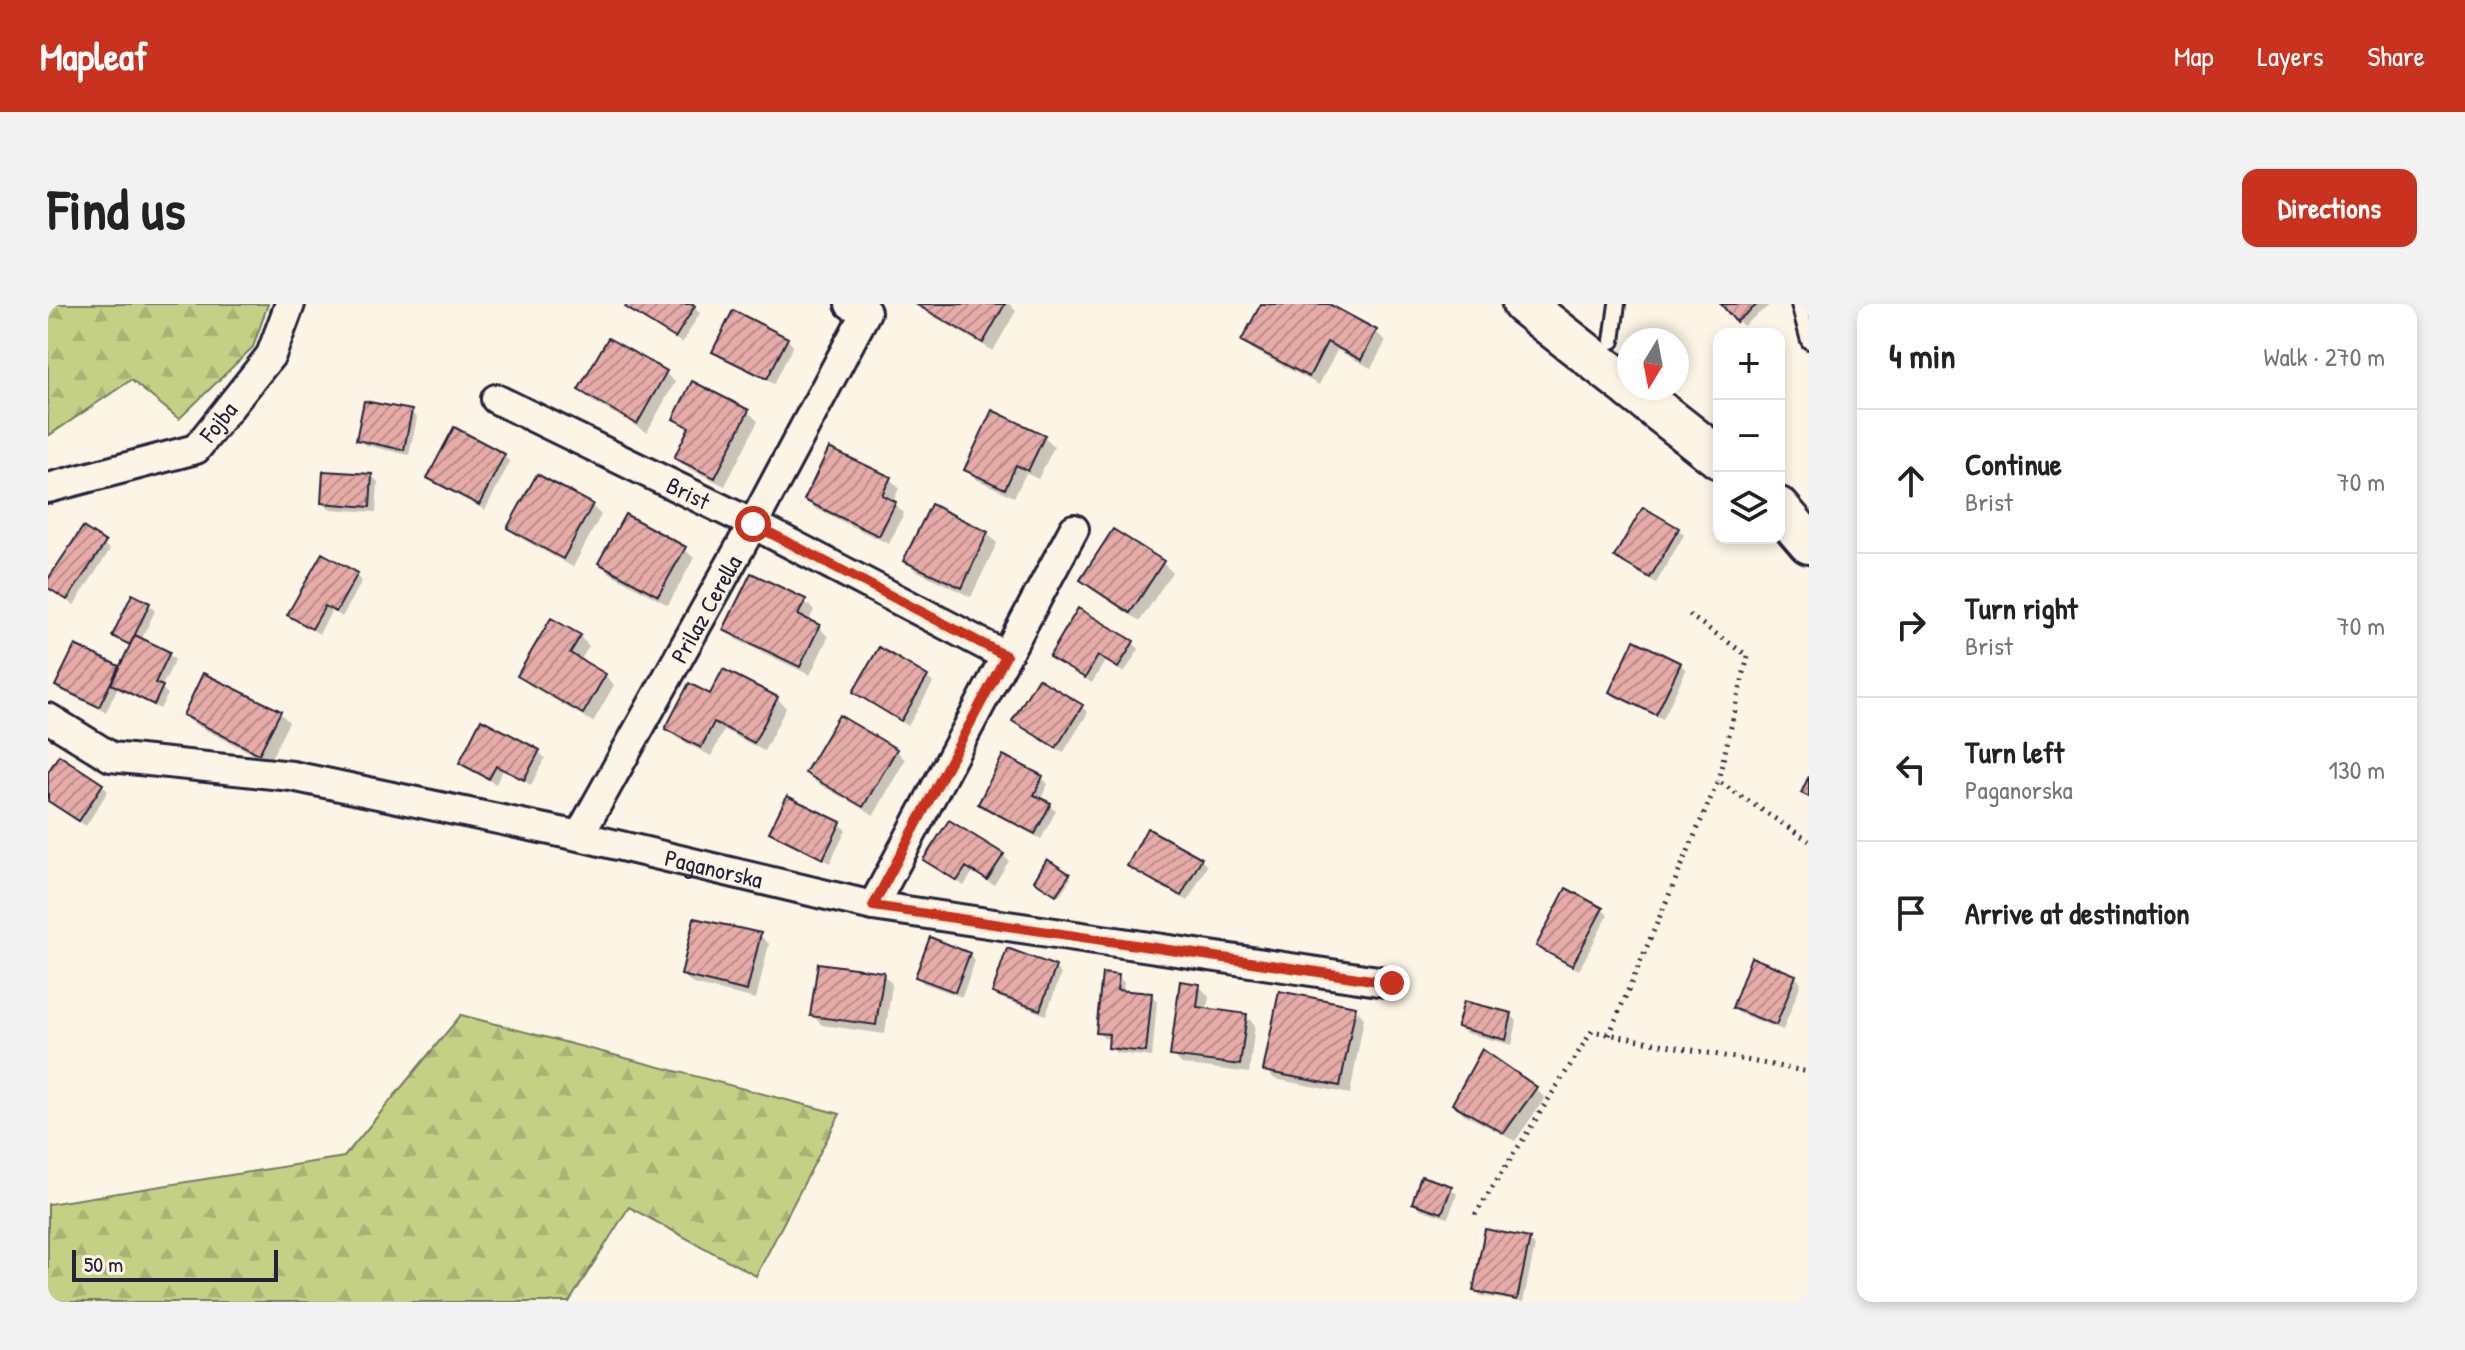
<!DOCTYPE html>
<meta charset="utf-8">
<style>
:root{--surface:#fff;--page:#f2f2f2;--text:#222;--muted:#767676;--line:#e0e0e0;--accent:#c8321e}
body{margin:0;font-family:"Patrick Hand",sans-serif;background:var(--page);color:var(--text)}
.controls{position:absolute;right:24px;top:24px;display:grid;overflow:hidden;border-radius:16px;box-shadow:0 4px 12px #0003}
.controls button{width:72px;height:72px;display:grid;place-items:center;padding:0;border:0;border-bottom:2px solid var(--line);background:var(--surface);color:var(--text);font:40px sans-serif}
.compass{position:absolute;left:1569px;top:24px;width:72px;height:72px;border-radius:50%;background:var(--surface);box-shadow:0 4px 12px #0003;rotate:190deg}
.scale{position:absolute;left:24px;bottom:20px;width:206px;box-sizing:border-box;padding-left:8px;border:4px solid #22223b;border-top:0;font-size:22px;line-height:28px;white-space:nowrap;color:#22223b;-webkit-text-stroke:6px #fcf5e5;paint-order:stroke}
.stop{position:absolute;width:24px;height:24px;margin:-18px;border:6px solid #c8321e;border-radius:50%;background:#fff}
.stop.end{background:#c8321e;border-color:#fff;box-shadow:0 2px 8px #0008}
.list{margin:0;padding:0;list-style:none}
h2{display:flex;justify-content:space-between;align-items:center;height:104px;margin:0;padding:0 32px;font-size:34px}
h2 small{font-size:26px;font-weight:400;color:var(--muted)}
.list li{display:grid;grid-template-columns:52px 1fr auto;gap:24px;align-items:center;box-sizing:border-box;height:144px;padding:0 32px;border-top:2px solid var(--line)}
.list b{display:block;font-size:30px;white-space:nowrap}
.list p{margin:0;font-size:26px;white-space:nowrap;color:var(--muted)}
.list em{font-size:26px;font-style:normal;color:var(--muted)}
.icon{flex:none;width:44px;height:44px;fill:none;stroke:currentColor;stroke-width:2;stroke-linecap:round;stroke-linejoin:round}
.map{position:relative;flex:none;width:1761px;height:998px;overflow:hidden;border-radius:16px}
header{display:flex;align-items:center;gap:48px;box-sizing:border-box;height:112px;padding:0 40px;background:var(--accent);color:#fff}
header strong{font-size:38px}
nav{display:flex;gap:44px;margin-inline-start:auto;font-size:28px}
.intro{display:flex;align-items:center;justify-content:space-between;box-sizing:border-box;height:192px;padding:0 48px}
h1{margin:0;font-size:56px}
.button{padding:20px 36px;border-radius:16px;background:var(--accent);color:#fff;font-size:28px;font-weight:700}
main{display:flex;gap:48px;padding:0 48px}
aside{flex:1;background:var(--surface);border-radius:16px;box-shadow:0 4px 12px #0003}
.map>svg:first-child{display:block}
.forest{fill:url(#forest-firs);stroke:#737a60;stroke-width:2}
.shadow{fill:#0003}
.building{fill:url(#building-hatch);stroke:#22223b;stroke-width:2}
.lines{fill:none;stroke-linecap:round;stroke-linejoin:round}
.lane-casing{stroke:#22223b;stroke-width:20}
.street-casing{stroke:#22223b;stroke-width:34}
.secondary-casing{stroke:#22223b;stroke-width:46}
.path{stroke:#22223b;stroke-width:5;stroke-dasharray:2 6;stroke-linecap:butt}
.lane{stroke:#fcf5e5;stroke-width:14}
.street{stroke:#fcf5e5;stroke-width:28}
.secondary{stroke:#fcf5e5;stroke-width:40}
.route{stroke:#c8321e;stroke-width:10}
.labels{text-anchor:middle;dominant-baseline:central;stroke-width:6;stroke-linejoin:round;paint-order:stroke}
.street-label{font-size:24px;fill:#22223b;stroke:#fcf5e5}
</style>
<header>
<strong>Mapleaf</strong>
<nav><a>Map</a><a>Layers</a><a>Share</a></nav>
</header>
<div class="intro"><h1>Find us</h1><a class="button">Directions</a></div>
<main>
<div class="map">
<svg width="1761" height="998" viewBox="0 0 1761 998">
<defs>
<pattern id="forest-firs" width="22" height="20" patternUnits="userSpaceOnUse" patternTransform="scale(2)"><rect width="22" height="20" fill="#c4d185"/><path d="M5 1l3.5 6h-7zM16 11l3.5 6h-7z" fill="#a8b374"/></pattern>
<pattern id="building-hatch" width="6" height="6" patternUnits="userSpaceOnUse" patternTransform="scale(2)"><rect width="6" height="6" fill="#e7aca7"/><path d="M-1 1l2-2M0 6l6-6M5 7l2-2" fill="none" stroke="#bb8c89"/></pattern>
</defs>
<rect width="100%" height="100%" fill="#fcf5e5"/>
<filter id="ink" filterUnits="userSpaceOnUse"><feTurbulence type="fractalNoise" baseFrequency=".0125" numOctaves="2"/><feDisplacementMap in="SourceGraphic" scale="16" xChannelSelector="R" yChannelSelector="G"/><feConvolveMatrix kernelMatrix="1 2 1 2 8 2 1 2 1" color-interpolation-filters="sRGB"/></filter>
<g filter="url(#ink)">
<path class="forest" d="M0,0H220L205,43L131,115L83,76L0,132Z
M413,711L792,810L708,972L581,903L521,998H0V900L296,853Z"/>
<path class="shadow" d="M273,0H294V4Z
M582,0H647L645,2L652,9L634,39L586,9L580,3Z
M864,0H961L968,7L945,47Z
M1215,0H1276L1328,28L1338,37L1323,64L1289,46L1271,81L1205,46L1196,37Z
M1676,0H1723L1695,22Z
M739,35L745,42L726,80L673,54L666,48Z
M617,69L627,78L599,128L542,96L533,86Z
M645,80L700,108L710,117L677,182L638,163L628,153L642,127L627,115Z
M363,108L369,114L361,151L317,141L310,135Z
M945,109L996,133L1006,143L990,175L978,169L966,193L928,175L918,166Z
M407,126L456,152L462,158L437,206L388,180L382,174Z
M324,172L330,178L328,208L281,205L275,199Z
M842,175L851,184L845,198L856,209L841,240L768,205L758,195Z
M544,202L553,211L525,263L471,233L462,224Z
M1630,225L1636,231L1608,279L1568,253Z
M939,229L949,239L923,293L867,266L858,257Z
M56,240L62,246L26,301L0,282V279Z
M636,245L646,254L620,301L562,269L552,259Z
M1114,258L1124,268L1092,317L1044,286L1034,276Z
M308,271L314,277L294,313L284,306L271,330L242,311Z
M756,297L766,306L760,318L771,323L780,333L762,371L687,335L678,325Z
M101,301L107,307L93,336L121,350L127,356L113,384L120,390L112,405L69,385L58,408L16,388L10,382L28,344L72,365L83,343L66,332Z
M532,333L541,342L532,357L557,371L566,381L545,418L481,381L472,372Z
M1085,339L1091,345L1076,369L1057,357L1044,379L1004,353Z
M1632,360L1638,366L1615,415L1569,394L1563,388Z
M879,373L885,379L860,422L807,388Z
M663,393L729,394L738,404L716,447L676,426L663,452L629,434L620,425Z
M1034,403L1040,409L1015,449L966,417Z
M232,409L241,418L221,458L146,420L137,411Z
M434,418L491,448L497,454L483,481L455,466L448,480L419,464L413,458Z
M848,446L857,456L826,511L769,479L760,469Z
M956,454L994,474L1000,480L992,496L1008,507L993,535L938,506L932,500Z
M0,471L54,481L60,487L38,522L0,497Z
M792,520L798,526L782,559L730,534L724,528Z
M1100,527L1153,556L1159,562L1140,597L1087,568L1081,562Z
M955,551L961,557L946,581L925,568L916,582L884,561Z
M1020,571L1023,574L1011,592L991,579Z
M1554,605L1560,611L1531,666L1496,648L1490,642Z
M712,631L721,640L708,695L645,680L635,671Z
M921,650L927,657L914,693L875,679L869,672Z
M1007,664L1013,670L998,711L952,694L946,688Z
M835,670L844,680L837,730L774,721L764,711Z
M1747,672L1753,679L1735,726L1692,710L1686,704Z
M1070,673L1076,679L1075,688L1103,691L1109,697L1104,753L1068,749L1062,743V735L1056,734L1050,728Z
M1151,682L1161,692L1159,706L1198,712L1207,721L1201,769L1134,760L1125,751Z
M1307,704L1316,714L1302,790L1227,775L1217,766Z
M1463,711L1469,717L1464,741L1418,729L1412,723Z
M1488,785L1497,794L1467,837L1416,810L1407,800Z
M1402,884L1409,890L1400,914L1372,905L1366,898Z
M1481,936L1487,942L1475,998L1433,992L1427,986Z"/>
<path class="building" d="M579,0H645L647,2L627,34L577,3Z
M868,0H957L935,39Z
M1213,0H1281L1329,26L1313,56L1279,38L1261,73L1193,37Z
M1673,0H1710L1688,18Z
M685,6L740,34L719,75L664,48Z
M560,34L619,67L589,120L530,86Z
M644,77L701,106L667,174L626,154L641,123L625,115Z
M316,97L364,106L356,146L308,136Z
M944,106L997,131L980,167L968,161L957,185L916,166Z
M406,123L457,150L431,201L379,174Z
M781,144L843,173L834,191L848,198L831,232L756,196Z
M275,167L324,170L322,203L273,199Z
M489,170L545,200L515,255L459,224Z
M883,200L940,228L914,284L855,257Z
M1595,203L1631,224L1602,274L1566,253Z
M577,210L638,243L610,292L550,259Z
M35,223L58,238L19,296L0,284V275Z
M1065,225L1116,257L1082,309L1032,276Z
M274,249L310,269L288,308L277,302L264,325L239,311Z
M703,269L758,295L750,311L772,321L752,363L675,326Z
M84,290L102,299L82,341L64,332Z
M1030,304L1086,337L1070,364L1050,352L1037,374L1001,353Z
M503,314L533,331L522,349L558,370L535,410L469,372Z
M87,331L122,348L107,379L115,382L106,401L63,380Z
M1586,336L1633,359L1608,411L1561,388Z
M27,341L71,362L51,403L7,382Z
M831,343L880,372L853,417L805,388Z
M675,365L730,393L706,439L666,418L653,444L617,425L641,379L662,390Z
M155,369L233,407L211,450L135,411Z
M990,374L1035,401L1008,444L964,417Z
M791,411L849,445L815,503L757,469Z
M433,415L492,446L476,476L448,462L441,475L411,459Z
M11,451L55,480L31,517L0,497V468Z
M955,451L995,472L986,491L1003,499L987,530L930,500Z
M1761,472V493L1753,489Z
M739,492L793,518L775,555L721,528Z
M901,516L956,550L939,576L918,563L909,577L875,556Z
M1099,524L1154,554L1133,592L1079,562Z
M999,555L1022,570L1008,591L986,577Z
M1518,584L1555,604L1524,662L1488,642Z
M646,614L713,629L699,687L633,671Z
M882,633L922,649L907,688L867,673Z
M959,644L1008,662L992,706L944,689Z
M1703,653L1748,671L1728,721L1684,704Z
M770,659L836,668L828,721L762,712Z
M1054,669L1071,671L1069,686L1104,689L1098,748L1060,744L1061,730L1048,729Z
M1132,677L1152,680L1149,703L1199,710L1192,761L1122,752Z
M1231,687L1308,702L1292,782L1215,767Z
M1416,697L1464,709L1458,736L1409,723Z
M1434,745L1489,783L1456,829L1404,800Z
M1373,872L1404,882L1394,909L1364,899Z
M1437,925L1482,934L1469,996L1425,987Z"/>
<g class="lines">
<defs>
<path id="lane" d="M1751,0L1761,37
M1564,37L1569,0"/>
<g id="street">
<path id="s1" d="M448,95L705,220L958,352L825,602"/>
<path id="s2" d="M0,184L148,145L223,51L242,0"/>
<path d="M958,352L1026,225"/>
<path id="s3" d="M0,414L63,453L244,472L531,532L825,602L1344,679"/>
<path id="s4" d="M531,532L705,220L818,8L802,0"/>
</g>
<path id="secondary" d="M1475,0L1581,83
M1582,84L1671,154
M1731,204L1761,239"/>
</defs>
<use href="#lane" class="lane-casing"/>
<use href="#street" class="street-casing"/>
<use href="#secondary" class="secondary-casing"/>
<path class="path" d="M1641,311L1700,352L1670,477
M1561,731L1670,477L1761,537
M1427,911L1544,727L1761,768"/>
<use href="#lane" class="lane"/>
<use href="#street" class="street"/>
<use href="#secondary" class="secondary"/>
</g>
</g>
<g class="lines" filter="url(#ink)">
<path class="route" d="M705,220L958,352L825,602L1344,679"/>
</g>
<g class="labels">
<g class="street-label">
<text stroke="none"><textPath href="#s2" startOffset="188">Fojba</textPath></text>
<text stroke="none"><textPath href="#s1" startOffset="214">Brist</textPath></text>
<text stroke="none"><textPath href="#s4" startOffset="260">Prilaz Cerella</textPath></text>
<text stroke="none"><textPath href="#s3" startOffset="688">Paganorska</textPath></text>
</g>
</g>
</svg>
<div class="controls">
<button>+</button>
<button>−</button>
<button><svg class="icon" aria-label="layers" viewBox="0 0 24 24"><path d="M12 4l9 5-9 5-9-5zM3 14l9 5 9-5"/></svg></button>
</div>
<svg class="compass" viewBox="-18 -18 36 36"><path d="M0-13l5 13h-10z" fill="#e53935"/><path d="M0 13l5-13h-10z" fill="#767676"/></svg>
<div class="scale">50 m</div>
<div class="stop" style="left:705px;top:220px"></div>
<div class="stop end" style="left:1344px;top:679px"></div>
</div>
<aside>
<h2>4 min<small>Walk · 270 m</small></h2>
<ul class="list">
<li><svg class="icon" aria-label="ahead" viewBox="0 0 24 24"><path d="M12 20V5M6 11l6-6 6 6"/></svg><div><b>Continue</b><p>Brist</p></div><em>70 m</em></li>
<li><svg class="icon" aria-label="right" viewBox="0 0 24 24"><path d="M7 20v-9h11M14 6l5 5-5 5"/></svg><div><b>Turn right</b><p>Brist</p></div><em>70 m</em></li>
<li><svg class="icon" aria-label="left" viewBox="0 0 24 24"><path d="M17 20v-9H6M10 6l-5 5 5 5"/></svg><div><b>Turn left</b><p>Paganorska</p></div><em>130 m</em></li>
<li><svg class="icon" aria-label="arrive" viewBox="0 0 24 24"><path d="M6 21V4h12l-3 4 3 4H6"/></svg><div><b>Arrive at destination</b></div></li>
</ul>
</aside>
</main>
